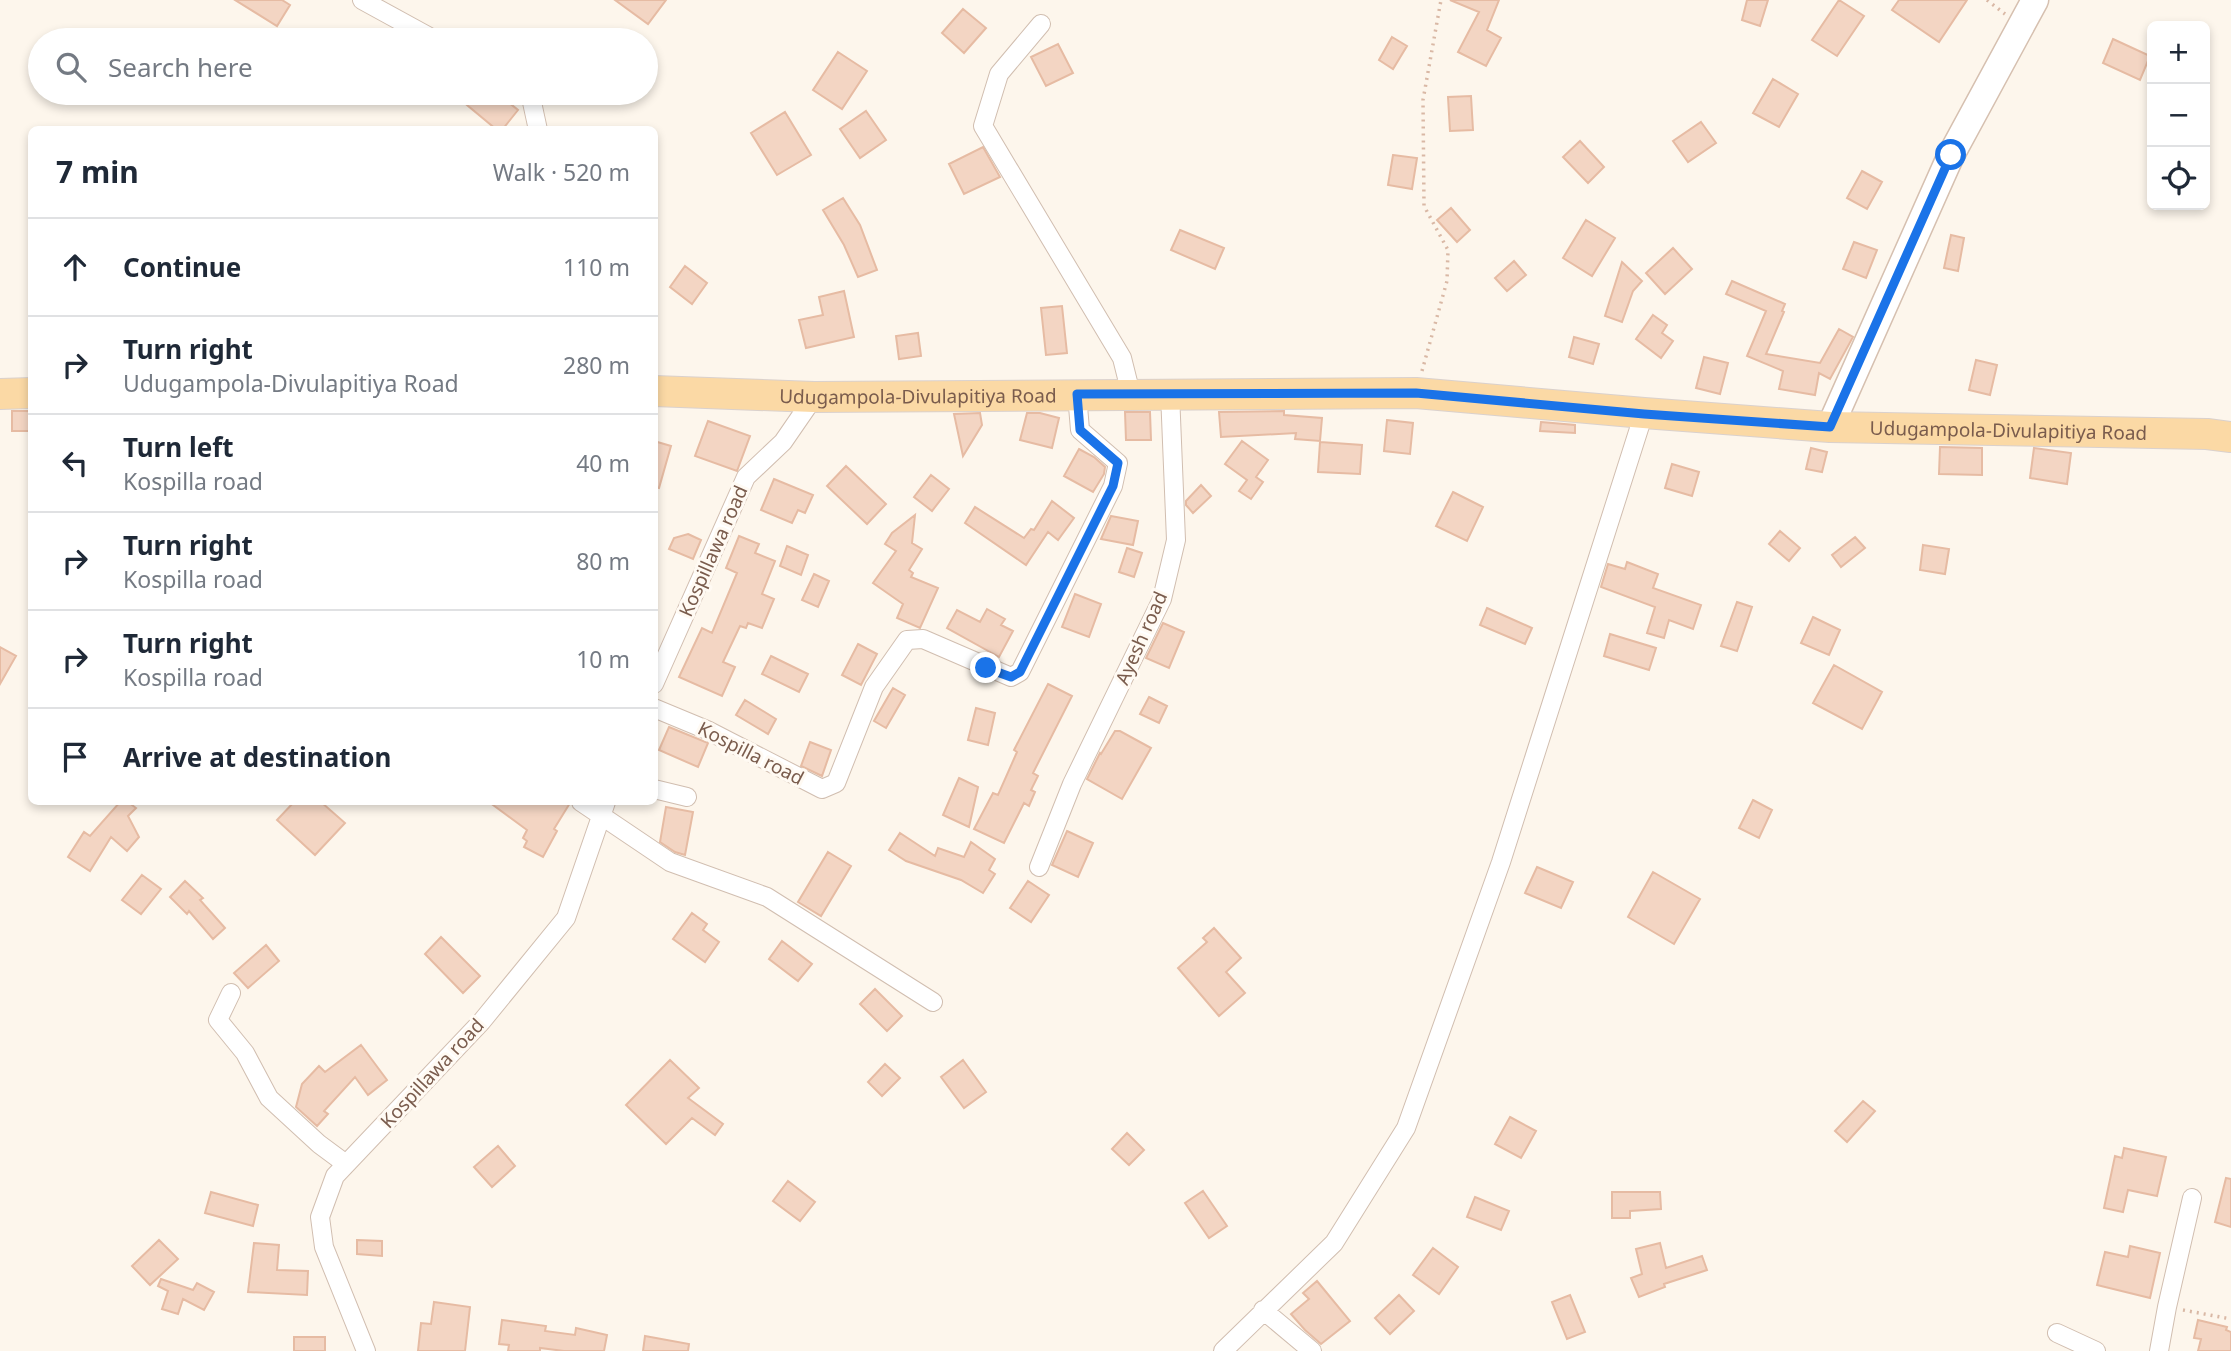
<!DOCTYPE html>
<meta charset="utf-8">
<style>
:root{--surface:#fff;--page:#f6f6f7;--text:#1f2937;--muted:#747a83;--line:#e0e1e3}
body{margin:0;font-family:"Noto Sans",sans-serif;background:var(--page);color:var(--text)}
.controls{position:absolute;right:21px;top:21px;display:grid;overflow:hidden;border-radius:10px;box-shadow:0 4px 10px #0003}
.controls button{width:63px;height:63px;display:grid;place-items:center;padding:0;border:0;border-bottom:2px solid var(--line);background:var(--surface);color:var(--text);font:35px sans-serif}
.stop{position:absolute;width:21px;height:21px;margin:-16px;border:5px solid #1a73e8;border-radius:50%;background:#fff}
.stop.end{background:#1a73e8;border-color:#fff;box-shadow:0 2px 7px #0008}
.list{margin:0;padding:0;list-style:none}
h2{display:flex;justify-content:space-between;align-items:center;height:91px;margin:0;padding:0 28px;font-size:30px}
h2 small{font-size:23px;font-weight:400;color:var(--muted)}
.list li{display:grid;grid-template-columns:46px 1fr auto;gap:21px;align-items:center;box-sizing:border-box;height:98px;padding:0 28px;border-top:2px solid var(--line)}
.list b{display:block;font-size:26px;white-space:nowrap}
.list p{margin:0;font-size:23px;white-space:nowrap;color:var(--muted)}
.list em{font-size:23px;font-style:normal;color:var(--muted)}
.icon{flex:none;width:38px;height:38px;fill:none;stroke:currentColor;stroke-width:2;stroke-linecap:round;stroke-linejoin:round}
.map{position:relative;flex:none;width:2231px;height:1351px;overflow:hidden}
.search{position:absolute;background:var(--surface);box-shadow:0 4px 10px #0003;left:28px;top:28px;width:630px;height:77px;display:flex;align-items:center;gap:18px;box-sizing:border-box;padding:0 24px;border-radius:38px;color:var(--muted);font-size:26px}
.panel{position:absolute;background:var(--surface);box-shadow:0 4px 10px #0003;left:28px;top:126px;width:630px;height:679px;border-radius:10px}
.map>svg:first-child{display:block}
.building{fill:#f3d5c3;stroke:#e6bba3;stroke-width:2}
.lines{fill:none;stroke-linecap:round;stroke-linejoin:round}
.street-casing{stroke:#d1beb0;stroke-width:20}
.secondary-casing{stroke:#d6c0b0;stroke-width:29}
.primary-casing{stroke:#dad1cd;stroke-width:32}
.path{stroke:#d9b8a5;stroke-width:3.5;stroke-dasharray:2 5;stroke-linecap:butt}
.street{stroke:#fff;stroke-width:18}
.secondary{stroke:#fff;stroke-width:26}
.primary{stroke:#fbd9a5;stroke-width:30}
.route{stroke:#1a73e8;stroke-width:9}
.labels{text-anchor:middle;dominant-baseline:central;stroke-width:6;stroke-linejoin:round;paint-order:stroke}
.street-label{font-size:19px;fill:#7a5c4d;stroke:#fffaf3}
</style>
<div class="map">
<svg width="2231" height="1351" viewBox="0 0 2231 1351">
<rect width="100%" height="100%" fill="#fdf6ec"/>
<path class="building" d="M235,0H282L290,5L277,26Z
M615,0H666L648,24Z
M1450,0H1499L1487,30L1501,38L1486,66L1458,52L1479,12Z
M1747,0H1768L1760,26L1742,20Z
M1839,0L1864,16L1837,56L1812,40Z
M1899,0H1967L1939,42L1892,10Z
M963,9L986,28L964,53L942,33Z
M1392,37L1407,46L1393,69L1379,60Z
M2113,39L2150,56L2140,80L2103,63Z
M1058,44L1073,73L1046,86L1031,57Z
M838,52L867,71L842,109L813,90Z
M1773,79L1798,94L1779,127L1753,113Z
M477,93H497L518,110L502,130H497L467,105Z
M1471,96L1473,130L1450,131L1448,97Z
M866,111L886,140L860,158L840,129Z
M785,112L811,155L777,175L751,133Z
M1701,122L1716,143L1688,162L1673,141Z
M1580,141L1604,167L1588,183L1563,157Z
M983,147L1000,177L964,194L949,164Z
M1393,155L1417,158L1412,189L1388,185Z
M1862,171L1882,182L1867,209L1847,198Z
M843,198L860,225L877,270L858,277L844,245L823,210Z
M1451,208L1470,230L1457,242L1437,220Z
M1586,220L1615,238L1592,276L1563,258Z
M1180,230L1224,248L1215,269L1171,250Z
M1951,235L1964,238L1958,271L1944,268Z
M1854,242L1877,250L1866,278L1843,269Z
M1673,248L1692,269L1665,294L1646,273Z
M1514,261L1526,275L1507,291L1495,278Z
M1622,262L1642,281L1633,291L1622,322L1605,316Z
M685,266L707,283L692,304L670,287Z
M1732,281L1785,304L1782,311L1784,312L1766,354L1820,363L1839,329L1853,337L1830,379L1819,373L1815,395L1779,389L1783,371L1747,356L1766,311L1726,294Z
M844,291L854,337L806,348L799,320L823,315L819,297Z
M1062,306L1067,353L1046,355L1041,308Z
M1653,315L1667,325L1662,333L1673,341L1661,358L1636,339Z
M918,333L921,356L899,359L896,336Z
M1574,337L1599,344L1593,364L1569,357Z
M1704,357L1728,363L1720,394L1696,388Z
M1976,360L1997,365L1990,395L1969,390Z
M12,411H32V431H12Z
M1284,411V415L1322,418L1320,441L1295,439L1296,433L1221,437L1219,412Z
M1125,412H1150L1151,440H1126Z
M980,413L982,425L963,456L954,414Z
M1027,413H1040L1059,418L1052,448L1020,440Z
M1387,420L1413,423L1410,454L1384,451Z
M708,421L750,436L737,471L695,456Z
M1541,422L1575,425V433L1540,431Z
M654,441L671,446L659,488L654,487Z
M1242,441L1268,460L1256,477L1263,482L1251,499L1239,491L1247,480L1225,464Z
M1320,442L1362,445L1360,474L1318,472Z
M1940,447L1982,448V475L1939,474Z
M1811,448L1827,452L1822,472L1806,469Z
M2034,448L2071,453L2067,484L2030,478Z
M1079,449L1094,457L1105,467L1104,474L1093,492L1064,476Z
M1672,464L1699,472L1692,496L1665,488Z
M846,466L886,504L867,524L827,486Z
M931,475L949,489L932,511L914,497Z
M774,479L813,495L805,513L798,510L792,523L761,510Z
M1201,485L1211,496L1193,513L1186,505V501Z
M1453,492L1483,507L1467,541L1436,526Z
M1052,501L1074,518L1058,540L1048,532L1026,565L965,523L975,507L1024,538L1031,529L1034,530Z
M915,515L912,543L922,549L909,570L913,573L911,577L938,588L920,628L897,618L903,604L873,583L896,551L885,544L892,533Z
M1111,516L1138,521L1133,545L1101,539Z
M1780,531L1800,548L1789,561L1769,544Z
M688,534L701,540L693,559L669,549L674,538Z
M739,536L759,544L755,553L775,561L762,594L774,599L762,628L748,623L746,628L740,626L723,662L735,667L722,696L679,677L702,628L712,633L737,573L726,568Z
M1855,537L1865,548L1841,567L1832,555Z
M1923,545L1949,549L1945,574L1920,570Z
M787,546L808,555L801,575L780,566Z
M1127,548L1142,553L1134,577L1119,572Z
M1627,562L1658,574L1653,588L1701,605L1693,629L1669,620L1664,638L1647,633L1655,607L1601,587L1608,564L1625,569Z
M814,574L829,581L818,607L802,600Z
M1075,594L1101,604L1089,637L1062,627Z
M1737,602L1752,607L1737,651L1721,646Z
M1487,608L1532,628L1525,644L1480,625Z
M987,609L1005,619L1001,625L1013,631L999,657L947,628L957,610L980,622Z
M1813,617L1840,630L1829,655L1801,643Z
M1163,623L1184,632L1169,668L1146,658Z
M1610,634L1656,648L1649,670L1604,656Z
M858,644L877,654L861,685L842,675Z
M0,647L16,656L0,684Z
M771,656L808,674L799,692L762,674Z
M1834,665L1882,692L1862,729L1813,703Z
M1048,684L1072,696L1033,773L1038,776L1031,790L1035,792L1029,806L1024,803L1004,843L974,829L993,793L998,795L1017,752L1014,750Z
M893,688L905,695L886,728L874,721Z
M1149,697L1167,706L1159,723L1140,714Z
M745,700L776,719L768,734L736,715Z
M976,708L995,713L988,745L968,740Z
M669,727L708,743L698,767L659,750Z
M1115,731H1120L1151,748L1122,799L1087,779L1100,753L1101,754Z
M810,742L831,750L822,776L801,766Z
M959,778L978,787L969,827L943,815Z
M1753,800L1772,810L1759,838L1739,828Z
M120,802H128L136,808L128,816L139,837L127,851L111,837L90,871L68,857L84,832L90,836Z
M294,802H321L345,823L315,855L277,820Z
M489,802H570V803L554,829L557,831L543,857L524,847L527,841L523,838L527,830Z
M666,807L693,812L685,855L675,852L660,842Z
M1067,831L1093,843L1078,877L1052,865Z
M900,833L935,856L938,848L964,857L971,842L995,859L989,870L995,874L983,893L961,880L906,861L889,850Z
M828,852L851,866L821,916L798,902Z
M1537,867L1573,882L1561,908L1525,893Z
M1653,872L1700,899L1674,944L1628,917Z
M142,875L161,889L141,914L122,900Z
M185,881L203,898L200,900L225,928L213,939L189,911L187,914L170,897Z
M1028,881L1049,895L1031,922L1010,908Z
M692,913L707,924L703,930L719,942L705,962L673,939Z
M1214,928L1241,958L1226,972L1245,993L1219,1016L1178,968L1207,942L1203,938Z
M441,937L480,976L463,993L425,954Z
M782,941L812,964L798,981L769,959Z
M266,945L279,961L248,988L234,973Z
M875,989L902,1016L887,1031L860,1004Z
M361,1045L387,1080L368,1095L355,1077L324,1111L328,1114L317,1126L296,1107L302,1084L319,1066L325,1072Z
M670,1060L699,1088L688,1098L723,1124L715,1135L692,1118L666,1144L626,1105Z
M963,1060L986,1092L964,1108L941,1077Z
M885,1064L900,1078L882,1096L868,1082Z
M1863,1101L1875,1111L1847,1142L1835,1131Z
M1510,1117L1536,1131L1521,1158L1495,1144Z
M1127,1133L1144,1150L1129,1165L1112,1149Z
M498,1146L515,1166L492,1187L474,1167Z
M2124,1148L2166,1157L2157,1196L2128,1190L2123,1212L2104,1208L2115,1156L2122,1158Z
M2226,1178L2231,1179V1227L2215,1222Z
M788,1181L815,1202L800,1221L773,1201Z
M1203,1191L1227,1226L1209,1238L1185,1203Z
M211,1192L258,1205L253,1226L205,1213Z
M1612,1192H1660L1661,1209L1630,1211V1218H1612Z
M1475,1197L1509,1211L1501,1230L1467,1217Z
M159,1240L178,1259L150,1285L132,1266Z
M357,1240L382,1241V1256L357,1254Z
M254,1243L279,1245L277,1270L308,1271L307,1295L248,1292Z
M1660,1243L1666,1268L1702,1256L1707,1270L1664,1284L1665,1287L1639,1297L1631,1278L1642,1274L1636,1249Z
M2130,1246L2160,1253L2150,1298L2097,1285L2105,1252L2128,1257Z
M1433,1248L1458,1267L1439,1294L1413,1275Z
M161,1279L193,1290L197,1283L214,1292L204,1310L183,1299L178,1314L162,1309L168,1291L158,1286Z
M1317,1281L1350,1321L1321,1344L1305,1330L1291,1314L1309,1299L1303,1293Z
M1399,1295L1414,1311L1390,1334L1375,1318Z
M1570,1295L1585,1332L1567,1339L1552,1302Z
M434,1302L470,1307L465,1351H418L421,1323L431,1324Z
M502,1320L546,1326L545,1331L575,1335L576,1328L607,1335L604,1351H564L540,1348V1351H508L509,1345L499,1344Z
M2198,1320L2227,1327L2226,1330L2231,1332V1351H2198L2201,1339L2194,1338Z
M645,1336L689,1344L688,1351H643Z
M294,1337H325V1351H294Z"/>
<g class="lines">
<defs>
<path id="street" d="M362,0L435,40
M1041,24L999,74L983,126L1122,358L1131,394
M530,93L538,130
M654,684L746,477L783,442L814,397
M654,708L707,730L822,789L836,783L874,687L907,640L923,639L1011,677L1020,672L1113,486L1118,463L1080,430L1077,394
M654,789L687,797
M581,802L670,862L767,897L933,1002
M1039,867L1072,784L1162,599L1176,540L1170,393
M231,993L218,1020L245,1053L269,1098L319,1144L346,1164
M1263,1310L1312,1351
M2057,1333L2096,1351
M366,1351L324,1247L320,1217L335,1176L482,1021L566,918L606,802
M1223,1351L1334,1243L1406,1128L1501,862L1644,413
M2159,1351L2167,1307L2192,1198"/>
<path id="secondary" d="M1830,427L1951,155L2035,0"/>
<g id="primary">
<path id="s1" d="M654,391L814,397L1416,393L1644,413L1830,427L2207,434L2231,437"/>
<path d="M0,394L32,393"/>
</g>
</defs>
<use href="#street" class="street-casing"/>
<use href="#secondary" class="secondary-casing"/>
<use href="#primary" class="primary-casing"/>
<path class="path" d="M1987,0L2005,14
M1422,371L1447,281L1448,250L1424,206L1423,100L1441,0
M2183,1310L2231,1319"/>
<use href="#street" class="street"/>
<use href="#secondary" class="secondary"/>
<use href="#primary" class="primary"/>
</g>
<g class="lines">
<path class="route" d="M986,668L1011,677L1020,672L1113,486L1118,463L1080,430L1077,394L1416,393L1644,414L1830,427L1951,155"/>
</g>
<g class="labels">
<g class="street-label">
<text stroke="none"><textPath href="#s1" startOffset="264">Udugampola-Divulapitiya Road</textPath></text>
<text stroke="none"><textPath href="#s1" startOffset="1356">Udugampola-Divulapitiya Road</textPath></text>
<text transform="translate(713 551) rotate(-66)">Kospillawa road</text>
<text transform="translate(1141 638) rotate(-66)">Ayesh road</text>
<text transform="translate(751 753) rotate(27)">Kospilla road</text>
<text transform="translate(432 1073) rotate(-47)">Kospillawa road</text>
</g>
</g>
</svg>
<div class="controls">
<button>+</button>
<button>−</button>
<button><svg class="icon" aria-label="locate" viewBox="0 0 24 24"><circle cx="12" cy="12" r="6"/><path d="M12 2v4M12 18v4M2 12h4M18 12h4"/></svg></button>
</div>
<div class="stop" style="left:1951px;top:155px"></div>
<div class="stop end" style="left:986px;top:668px"></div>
<div class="search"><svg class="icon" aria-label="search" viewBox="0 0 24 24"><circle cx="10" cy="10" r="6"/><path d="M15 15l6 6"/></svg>Search here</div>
<section class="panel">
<h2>7 min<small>Walk · 520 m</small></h2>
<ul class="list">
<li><svg class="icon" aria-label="ahead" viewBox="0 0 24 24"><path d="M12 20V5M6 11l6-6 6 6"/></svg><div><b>Continue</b></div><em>110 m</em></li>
<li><svg class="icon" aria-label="right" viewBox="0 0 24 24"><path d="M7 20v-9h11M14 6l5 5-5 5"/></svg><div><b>Turn right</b><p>Udugampola-Divulapitiya Road</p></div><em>280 m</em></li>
<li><svg class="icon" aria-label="left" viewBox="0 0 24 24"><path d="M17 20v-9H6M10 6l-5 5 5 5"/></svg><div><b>Turn left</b><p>Kospilla road</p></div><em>40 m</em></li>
<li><svg class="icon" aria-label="right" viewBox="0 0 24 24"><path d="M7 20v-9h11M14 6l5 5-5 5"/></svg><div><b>Turn right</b><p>Kospilla road</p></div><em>80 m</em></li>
<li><svg class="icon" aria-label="right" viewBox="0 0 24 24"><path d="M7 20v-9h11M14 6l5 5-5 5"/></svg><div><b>Turn right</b><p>Kospilla road</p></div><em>10 m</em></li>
<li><svg class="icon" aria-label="arrive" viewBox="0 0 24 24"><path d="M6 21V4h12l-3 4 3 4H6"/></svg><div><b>Arrive at destination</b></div></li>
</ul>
</section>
</div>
